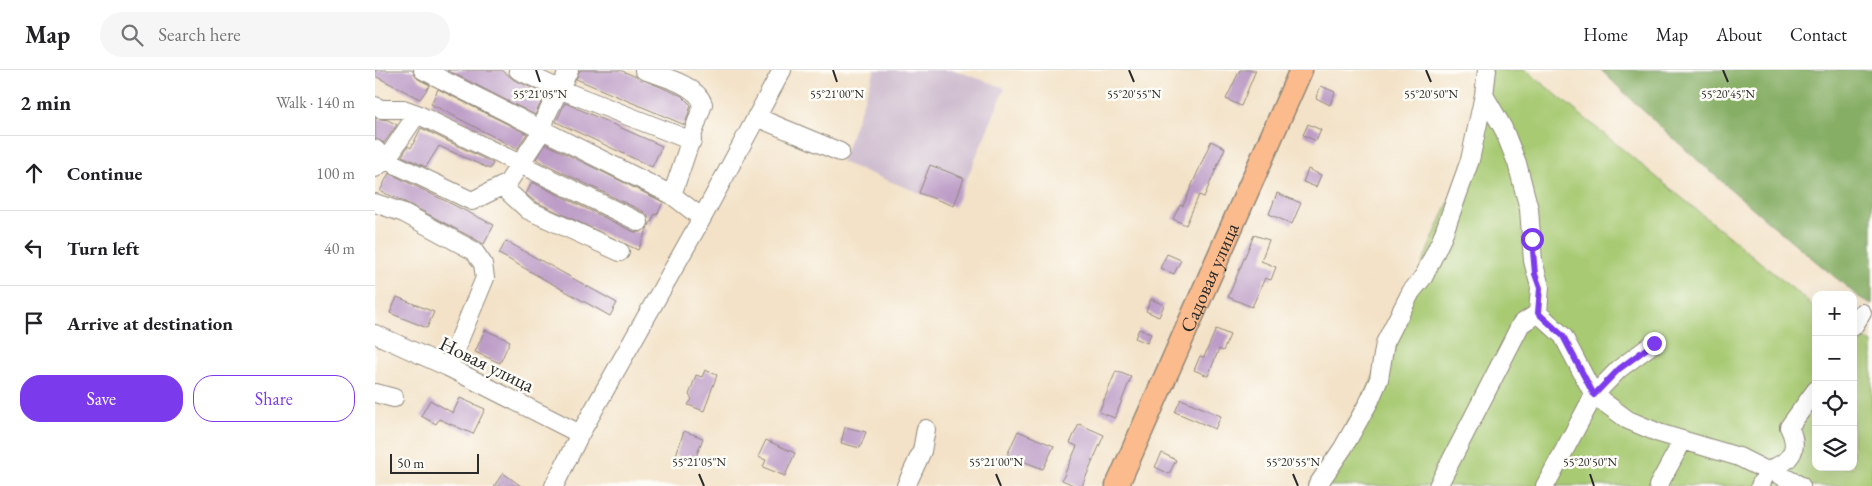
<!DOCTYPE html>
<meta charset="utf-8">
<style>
:root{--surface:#fff;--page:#f6f6f6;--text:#202124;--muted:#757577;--line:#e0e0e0;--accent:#7c3aed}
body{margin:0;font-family:"EB Garamond",serif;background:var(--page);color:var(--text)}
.controls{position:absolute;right:15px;bottom:15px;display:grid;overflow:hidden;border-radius:10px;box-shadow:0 5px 20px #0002}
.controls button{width:45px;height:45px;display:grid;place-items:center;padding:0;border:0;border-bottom:1px solid var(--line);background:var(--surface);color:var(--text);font:25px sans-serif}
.scale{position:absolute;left:15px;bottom:12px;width:89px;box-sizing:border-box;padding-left:5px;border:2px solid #2b2b2b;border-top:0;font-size:14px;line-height:18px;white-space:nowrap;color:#2b2b2b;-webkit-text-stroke:4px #fdfcf7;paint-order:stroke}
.stop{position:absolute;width:15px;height:15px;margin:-11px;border:4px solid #7c3aed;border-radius:50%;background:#fff}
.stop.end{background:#7c3aed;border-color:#fff;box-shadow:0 1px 5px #0008}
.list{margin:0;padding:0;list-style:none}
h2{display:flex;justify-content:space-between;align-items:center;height:65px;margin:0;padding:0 20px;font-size:21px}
h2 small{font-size:16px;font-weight:400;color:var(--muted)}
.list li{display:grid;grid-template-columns:32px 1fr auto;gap:15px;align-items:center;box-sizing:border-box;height:75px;padding:0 20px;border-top:1px solid var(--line)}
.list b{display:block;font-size:19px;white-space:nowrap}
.list em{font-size:16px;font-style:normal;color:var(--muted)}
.actions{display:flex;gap:10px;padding:15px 20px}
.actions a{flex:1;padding:11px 0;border:1px solid var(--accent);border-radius:20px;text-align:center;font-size:18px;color:var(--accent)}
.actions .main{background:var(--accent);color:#fff}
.icon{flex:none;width:28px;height:28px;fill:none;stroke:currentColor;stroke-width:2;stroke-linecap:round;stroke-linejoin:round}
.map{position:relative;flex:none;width:1497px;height:416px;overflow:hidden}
header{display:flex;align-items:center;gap:30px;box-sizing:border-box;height:70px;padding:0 25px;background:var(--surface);border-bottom:1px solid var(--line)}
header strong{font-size:24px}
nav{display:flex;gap:28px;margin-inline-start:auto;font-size:18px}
.search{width:350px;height:45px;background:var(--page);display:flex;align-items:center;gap:12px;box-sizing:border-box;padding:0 18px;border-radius:28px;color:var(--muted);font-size:19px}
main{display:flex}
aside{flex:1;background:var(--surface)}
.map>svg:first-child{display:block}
.industrial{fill:#cfbdcf}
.green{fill:#a8ca73;stroke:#6a7a4f}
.forest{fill:#86ae65;stroke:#586c48}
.building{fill:#bd9dc7}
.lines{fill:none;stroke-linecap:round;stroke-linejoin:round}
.minor-casing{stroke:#8f8679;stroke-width:20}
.major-casing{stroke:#8f8679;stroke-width:25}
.minor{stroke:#fff;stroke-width:18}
.major{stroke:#fbbb8c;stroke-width:22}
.route{stroke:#7c3aed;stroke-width:6}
.ticks{fill:none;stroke:#2b2b2b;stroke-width:2}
.labels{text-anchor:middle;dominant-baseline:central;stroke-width:5;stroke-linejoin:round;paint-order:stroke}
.street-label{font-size:20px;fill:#2b2b2b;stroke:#fdfcf7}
.ticks-label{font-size:12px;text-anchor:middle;fill:#2b2b2b;stroke:#fdfcf7;stroke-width:5;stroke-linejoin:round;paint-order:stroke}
</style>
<header>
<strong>Map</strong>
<div class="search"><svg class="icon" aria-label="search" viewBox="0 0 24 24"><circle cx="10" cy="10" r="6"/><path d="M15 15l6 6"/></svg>Search here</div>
<nav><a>Home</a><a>Map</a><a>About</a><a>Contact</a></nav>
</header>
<main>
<aside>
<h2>2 min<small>Walk · 140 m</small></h2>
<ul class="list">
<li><svg class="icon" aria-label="ahead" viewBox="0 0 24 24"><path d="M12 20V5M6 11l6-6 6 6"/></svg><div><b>Continue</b></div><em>100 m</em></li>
<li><svg class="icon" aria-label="left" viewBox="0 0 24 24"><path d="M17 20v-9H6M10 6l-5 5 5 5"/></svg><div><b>Turn left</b></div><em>40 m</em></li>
<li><svg class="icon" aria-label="arrive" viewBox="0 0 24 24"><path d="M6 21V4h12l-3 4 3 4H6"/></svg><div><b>Arrive at destination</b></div></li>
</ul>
<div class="actions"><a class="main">Save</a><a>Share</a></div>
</aside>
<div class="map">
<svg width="1497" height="416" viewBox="0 0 1497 416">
<rect width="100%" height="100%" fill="#fdfcf7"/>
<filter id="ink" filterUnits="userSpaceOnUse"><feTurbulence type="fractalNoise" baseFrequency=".02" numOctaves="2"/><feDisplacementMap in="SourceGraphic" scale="10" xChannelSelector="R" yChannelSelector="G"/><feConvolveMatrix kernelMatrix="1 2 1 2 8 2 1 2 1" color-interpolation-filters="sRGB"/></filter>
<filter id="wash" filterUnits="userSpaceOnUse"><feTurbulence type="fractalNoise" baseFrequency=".0096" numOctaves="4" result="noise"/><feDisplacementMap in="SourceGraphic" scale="20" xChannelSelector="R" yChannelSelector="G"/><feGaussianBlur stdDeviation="1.12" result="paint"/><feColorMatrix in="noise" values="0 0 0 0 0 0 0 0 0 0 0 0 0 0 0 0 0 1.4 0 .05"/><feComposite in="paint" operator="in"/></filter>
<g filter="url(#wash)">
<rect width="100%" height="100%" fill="#f3e2c7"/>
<path class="industrial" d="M500,0H579L630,18L580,137L466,92Z"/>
<path class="green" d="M1107,0H1151L1441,238V397H1478V262L1497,273V416H935L993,319L1098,75Z"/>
<path class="forest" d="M1226,0H1497V234L1485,228C1396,154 1308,81 1226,0Z"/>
<g id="blocks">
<path class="building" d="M0,0H37L43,9L55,15L45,29L0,6Z
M72,0H127L139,10L170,24L160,45Z
M205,0H245L307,26L316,35L310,55L201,9Z
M865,0H881L866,36L851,29Z
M946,16L960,22L955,35L941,28Z
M63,19L152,64L142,79L56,34Z
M190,33L287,76L277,97L181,52Z
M0,48L13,50L22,55L9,73L0,69Z
M933,54L946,60L941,71L928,65Z
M46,58L118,93L115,99L64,76L51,97L27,86L33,76L36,78Z
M836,71L850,78L829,127L824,125L811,155L798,149L805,135L808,136Z
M171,74L288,132L282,145L280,144L274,156L273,146L269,142L166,92L161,89Z
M555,95L589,108L579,136L544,123Z
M933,99L946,105L941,117L928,112Z
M14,103L119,155L109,174L34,134L5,121Z
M157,112L259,162H265L273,157L263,180L159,131L151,124Z
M902,123L926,133L917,154L894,144Z
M879,165L894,170L886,191L901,197L896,210L890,208L877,237L853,227Z
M131,171L242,233L235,246L124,184Z
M792,184L806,190L799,204L785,198Z
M22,227L59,242L52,258L15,243Z
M776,229L789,235L784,247L771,241Z
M764,259L776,264L772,273L760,268Z
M841,259L855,265L848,281L844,279L833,306L819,300L825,286L829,287Z
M110,260L135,271L125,293L100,282Z
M330,300L342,305L329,341L313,335L317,329L314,325L321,305L327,307Z
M741,301L756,307L740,348L724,342Z
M85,328L110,339L98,364L64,349L61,354L46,346L55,330L78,343Z
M806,329L846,346L840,359L800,342Z
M704,354L729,365L707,416H701L687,410L702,376L695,373Z
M470,357L491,362L485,378L466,373Z
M309,361L328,368L319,392L301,385Z
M643,361L679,376L668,399L632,385Z
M391,370L420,383L410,406L388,397L391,390L383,387Z
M787,383L801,390L794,404L780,397Z
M128,403L146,416H119Z"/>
</g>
</g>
<g filter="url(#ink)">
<use href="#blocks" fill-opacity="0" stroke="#8f8679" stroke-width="1"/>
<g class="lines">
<defs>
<path id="minor" d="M48,0L297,125L327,148
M143,0L184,19L317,71
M269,0C288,7 321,14 328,34L297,125
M1112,0L1109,25L1128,58L1142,93L1154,139L1158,191L1165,217L1163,243L1188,266L1219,325L1253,350L1284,363L1364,387L1392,401L1399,402L1426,416
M0,36L6,39H28L42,44L264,152
M381,47L465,82
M0,79L11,90L42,44
M0,98L11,90L97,131L127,116L132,114L168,59L171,46L194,0
M127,116L153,140L245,182
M0,133L29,143L99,181L108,194L110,208L73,297
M1478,257L1487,243
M0,264L73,297L205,364
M0,323L19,328
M179,416L205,364L327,148L407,0
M531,416L547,381L551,359
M942,416L968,378L995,330L1004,309L1010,273L1036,222L1049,206L1067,168L1095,90L1109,25
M1063,416L1146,254L1163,243
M1170,416L1219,325L1244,299L1279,273
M1283,416L1308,370
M1385,416L1392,401C1415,392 1426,381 1414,357L1441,320"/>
<g id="major">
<path id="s1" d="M742,416L926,0"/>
</g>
</defs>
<use href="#minor" class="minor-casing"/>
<use href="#major" class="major-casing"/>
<use href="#minor" class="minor"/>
<use href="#major" class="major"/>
</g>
</g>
<g class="lines" filter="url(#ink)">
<path class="route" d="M1157,169L1160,204L1165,218L1163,243L1188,266L1219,325L1244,299L1279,273"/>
</g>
<path class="ticks" d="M161,0L165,12M458,0L462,12M754,0L759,12M1051,0L1056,12M1348,0L1353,12M324,404L329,416M621,404L626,416M918,404L923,416M1215,404L1219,416"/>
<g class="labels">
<g class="street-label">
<text stroke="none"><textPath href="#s1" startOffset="228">Садовая улица</textPath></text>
<text transform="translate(112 294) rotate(26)">Новая улица</text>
</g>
</g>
<g class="ticks-label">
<text x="165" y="28">55°21'05"N</text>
<text x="462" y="28">55°21'00"N</text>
<text x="759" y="28">55°20'55"N</text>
<text x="1056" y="28">55°20'50"N</text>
<text x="1353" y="28">55°20'45"N</text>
<text x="324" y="396">55°21'05"N</text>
<text x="621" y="396">55°21'00"N</text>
<text x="918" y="396">55°20'55"N</text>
<text x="1215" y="396">55°20'50"N</text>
</g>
</svg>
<div class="controls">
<button>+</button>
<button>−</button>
<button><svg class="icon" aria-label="locate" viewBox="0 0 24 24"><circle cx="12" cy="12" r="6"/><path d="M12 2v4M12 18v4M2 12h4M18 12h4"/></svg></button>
<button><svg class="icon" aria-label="layers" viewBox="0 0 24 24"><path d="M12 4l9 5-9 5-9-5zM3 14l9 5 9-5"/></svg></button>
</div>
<div class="scale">50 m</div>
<div class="stop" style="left:1157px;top:169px"></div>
<div class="stop end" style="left:1279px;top:273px"></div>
</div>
</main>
